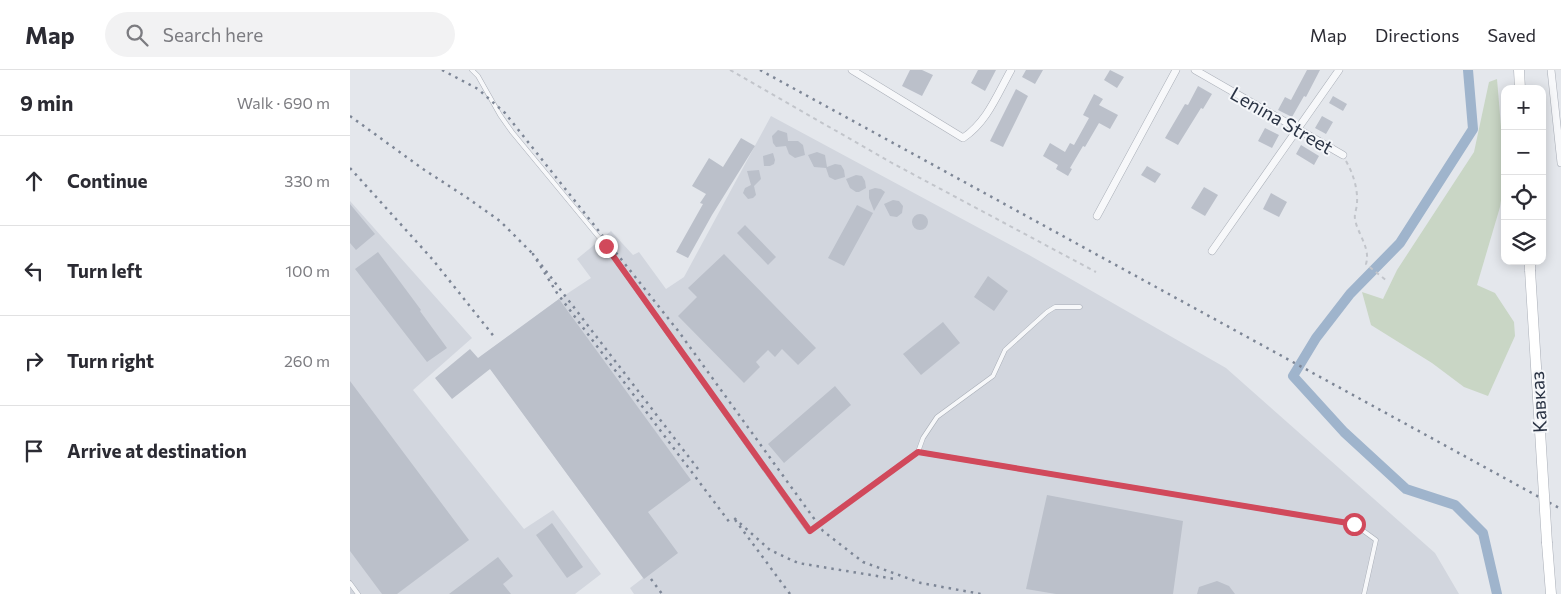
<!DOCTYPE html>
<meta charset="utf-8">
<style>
:root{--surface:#fff;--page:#f2f2f3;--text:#2b2b33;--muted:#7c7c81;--line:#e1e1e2}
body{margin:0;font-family:Commissioner,sans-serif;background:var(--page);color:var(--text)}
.controls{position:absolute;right:15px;top:15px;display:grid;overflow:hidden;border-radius:10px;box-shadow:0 2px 12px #0003}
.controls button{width:45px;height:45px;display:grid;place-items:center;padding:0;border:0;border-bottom:1px solid var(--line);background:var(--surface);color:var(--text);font:25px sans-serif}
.stop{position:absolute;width:15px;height:15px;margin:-11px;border:4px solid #d1495b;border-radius:50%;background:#fff}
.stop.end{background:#d1495b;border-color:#fff;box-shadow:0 1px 5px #0008}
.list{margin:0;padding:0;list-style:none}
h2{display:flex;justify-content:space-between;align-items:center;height:65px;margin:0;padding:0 20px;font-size:21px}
h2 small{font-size:16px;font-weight:400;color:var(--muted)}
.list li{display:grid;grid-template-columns:32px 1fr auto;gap:15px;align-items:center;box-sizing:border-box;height:90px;padding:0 20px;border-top:1px solid var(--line)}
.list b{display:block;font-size:19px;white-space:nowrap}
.list em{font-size:16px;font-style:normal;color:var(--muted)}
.icon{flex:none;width:28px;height:28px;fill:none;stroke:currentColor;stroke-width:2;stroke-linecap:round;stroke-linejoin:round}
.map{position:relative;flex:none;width:1211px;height:524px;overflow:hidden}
header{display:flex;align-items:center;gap:30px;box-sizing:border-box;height:70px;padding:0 25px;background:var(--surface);border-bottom:1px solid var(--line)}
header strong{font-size:24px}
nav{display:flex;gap:28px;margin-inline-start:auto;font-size:18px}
.search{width:350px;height:45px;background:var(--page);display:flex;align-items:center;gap:12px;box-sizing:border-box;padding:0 18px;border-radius:28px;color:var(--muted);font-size:19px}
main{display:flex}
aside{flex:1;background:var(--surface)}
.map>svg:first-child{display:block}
.built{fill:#d2d6de}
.green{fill:#c9d6c5}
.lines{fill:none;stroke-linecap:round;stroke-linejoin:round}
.canal{stroke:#9fb4cc;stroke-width:10}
.building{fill:#bbc0ca}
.lane-casing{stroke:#a9aeb7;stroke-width:5}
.street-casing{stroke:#a9aeb7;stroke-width:8}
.secondary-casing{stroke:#a9aeb7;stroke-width:11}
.path{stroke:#c2c5cb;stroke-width:2;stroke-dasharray:4 4;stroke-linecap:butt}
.lane{stroke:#f7f8fa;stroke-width:4}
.street{stroke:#f7f8fa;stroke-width:7}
.secondary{stroke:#fff;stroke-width:10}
.rail{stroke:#7d8696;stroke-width:2.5;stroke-dasharray:2.5 5;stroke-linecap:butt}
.secondary-bridge-casing{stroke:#a9aeb7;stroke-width:11;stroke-linecap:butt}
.secondary-bridge{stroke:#fff;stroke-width:10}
.route{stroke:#d1495b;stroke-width:6}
.labels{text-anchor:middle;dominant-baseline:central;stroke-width:4;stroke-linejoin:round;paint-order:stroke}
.street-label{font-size:19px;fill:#2b3445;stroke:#f4f6f9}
</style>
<header>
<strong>Map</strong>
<div class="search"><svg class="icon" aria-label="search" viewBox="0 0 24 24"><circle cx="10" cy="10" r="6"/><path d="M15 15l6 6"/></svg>Search here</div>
<nav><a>Map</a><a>Directions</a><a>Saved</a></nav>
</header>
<main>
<aside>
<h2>9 min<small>Walk · 690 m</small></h2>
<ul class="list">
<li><svg class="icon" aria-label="ahead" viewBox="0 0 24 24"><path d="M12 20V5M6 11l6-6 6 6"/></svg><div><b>Continue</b></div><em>330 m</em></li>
<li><svg class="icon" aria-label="left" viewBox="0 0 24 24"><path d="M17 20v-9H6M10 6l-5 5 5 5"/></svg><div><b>Turn left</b></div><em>100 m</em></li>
<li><svg class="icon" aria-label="right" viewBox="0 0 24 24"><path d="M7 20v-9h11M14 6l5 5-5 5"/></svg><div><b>Turn right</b></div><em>260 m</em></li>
<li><svg class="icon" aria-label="arrive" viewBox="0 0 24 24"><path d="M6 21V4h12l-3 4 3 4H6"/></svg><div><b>Arrive at destination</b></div></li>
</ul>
</aside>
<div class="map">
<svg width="1211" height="524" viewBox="0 0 1211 524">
<rect width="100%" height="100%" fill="#e4e7ec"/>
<path class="built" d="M421,46L679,185L876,298L1085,483L1109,524H284L280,518L293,508L131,286L209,229L241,208L227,189L261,161L283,185L289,182L316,219L334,207Z
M0,131L122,268L63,320L174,459L203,440L251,504L225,524H0Z"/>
<path class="green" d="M1147,9L1155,104L1150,137L1127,215L1145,223L1164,252L1165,266L1138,326L1114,317L1082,293L1021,255L1012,222L1033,229L1047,200L1124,82L1139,12Z"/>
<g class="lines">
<path class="canal" d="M1118,0L1123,59L1050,173L1000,224L966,268L943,306L994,362L1056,419L1105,435L1133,463L1147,524"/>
</g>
<path class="building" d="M560,0H572L583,5L572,26L552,16Z
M628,0H646L635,21L621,13Z
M676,0H693L685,14L672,7Z
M760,0L774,7L767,18L754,10Z
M957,0H970L956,27L954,26L942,47L928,40L935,27L941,30Z
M848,16L862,24L853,39L851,38L828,75L815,68L835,34L838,35Z
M666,19L678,26L653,77L640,71Z
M744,24L753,29L749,35L768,45L760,59L749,53L735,77L733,76L720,98L722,99L718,106L706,99L708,95L693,86L700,73L715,82L720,73L724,75L739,48L733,45Z
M983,26L997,34L993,41L979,33Z
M972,46L983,52L976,64L965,58Z
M915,58L929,65L922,78L908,71Z
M428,60L437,63L438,71H448L453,75L455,85L445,88L439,84L436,76L426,77L423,73L422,66Z
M391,68L405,76L362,145L338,188L326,182L353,134L350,133L356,124L342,116L359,88L373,97Z
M951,75L969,86L964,95L946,84Z
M467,82L475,85L477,97L485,94L491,95L494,100L495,107L485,110L479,107L476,98L464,97L458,85Z
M423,83L425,90L424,94L420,96H414L413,86Z
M797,96L811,104L805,113L791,105Z
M409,100L411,109L404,116L406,125L403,128L398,129L393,123L395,118L401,115L397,101Z
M506,105L512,106L515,111L516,118L509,122H506L500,118L496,109Z
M854,117L868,125L855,146L841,138Z
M525,118L531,119L535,122L524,141L519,128V120Z
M921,123L937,132L929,147L913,139Z
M543,130L549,131L553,136L552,143L547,147L540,146L534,134Z
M0,134L25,164L6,180L0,173Z
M507,135L523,143L494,196L478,188Z
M562 152a8 8 0 1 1 16 0a8 8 0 1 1-16 0Z
M395,155L426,187L418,195L387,163Z
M28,182L71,240L70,241L97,278L77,292L5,199Z
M374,184L466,278L448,295L432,279L425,287L418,280L406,292L410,297L394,313L328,246L347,227L338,218Z
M638,206L658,221L644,241L624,227Z
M209,229L341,410L298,442L328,483L294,509L140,299L102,329L85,308L120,279L128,288Z
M593,252L610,273L571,305L553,284Z
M0,311L119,470L47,524H32L0,481Z
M485,316L501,335L434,393L418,374Z
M697,425L833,451L823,524H706L676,519Z
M202,453L233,497L217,508L186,465Z
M148,487L163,506L153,514L161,524H99Z
M867,511L879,516L885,524H847L849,517Z"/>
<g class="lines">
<defs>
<path id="lane" d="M122,0L128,6L150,45L162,62L256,176L459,461L568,382L1004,454L1026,470L1014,524
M568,382L573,368L587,347L643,306L655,280L697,242L705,237H730
M0,513L8,524"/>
<path id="street" d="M502,0L613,68C637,52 647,25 661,0
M845,0L993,85
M1201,0L1211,93
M747,146L826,0
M862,181L989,0"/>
<path id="secondary" d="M1169,0L1170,19
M1180,191V200
M1197,473L1201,524"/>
</defs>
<use href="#lane" class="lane-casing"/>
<use href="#street" class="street-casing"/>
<use href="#secondary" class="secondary-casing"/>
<path class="path" d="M380,0L542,93L746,202
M996,91C1003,103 1008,119 1007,133C1007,138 1004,144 1005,149C1007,163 1021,178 1016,194L1037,211"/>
<use href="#lane" class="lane"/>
<use href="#street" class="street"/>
<use href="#secondary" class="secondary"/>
<path class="rail" d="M92,0L128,19L155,43L329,262L473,461L513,492L571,513L631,524
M410,0L1211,439
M0,46L73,99L116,127L150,151L183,184
M0,98L83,190L146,269
M348,399L183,184L207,223L380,453
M301,509L312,524
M440,524L383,447L420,480L448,493L545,509"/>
<defs>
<path id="secondary-bridge" d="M1180,200L1197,473"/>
</defs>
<use href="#secondary-bridge" class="secondary-bridge-casing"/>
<use href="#secondary-bridge" class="secondary-bridge"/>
</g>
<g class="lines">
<path class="route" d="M256,176L460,461L568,382L1004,454"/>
</g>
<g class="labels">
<g class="street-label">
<text transform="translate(932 50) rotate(30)">Lenina Street</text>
<text transform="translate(1188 332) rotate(-93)">Кавказ</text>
</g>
</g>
</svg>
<div class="controls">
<button>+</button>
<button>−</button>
<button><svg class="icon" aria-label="locate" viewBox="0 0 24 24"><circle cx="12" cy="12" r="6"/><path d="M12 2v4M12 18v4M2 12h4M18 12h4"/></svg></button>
<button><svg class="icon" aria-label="layers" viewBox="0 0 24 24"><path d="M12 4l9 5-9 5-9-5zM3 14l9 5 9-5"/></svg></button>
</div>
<div class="stop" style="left:1004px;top:454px"></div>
<div class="stop end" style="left:256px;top:176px"></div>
</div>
</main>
